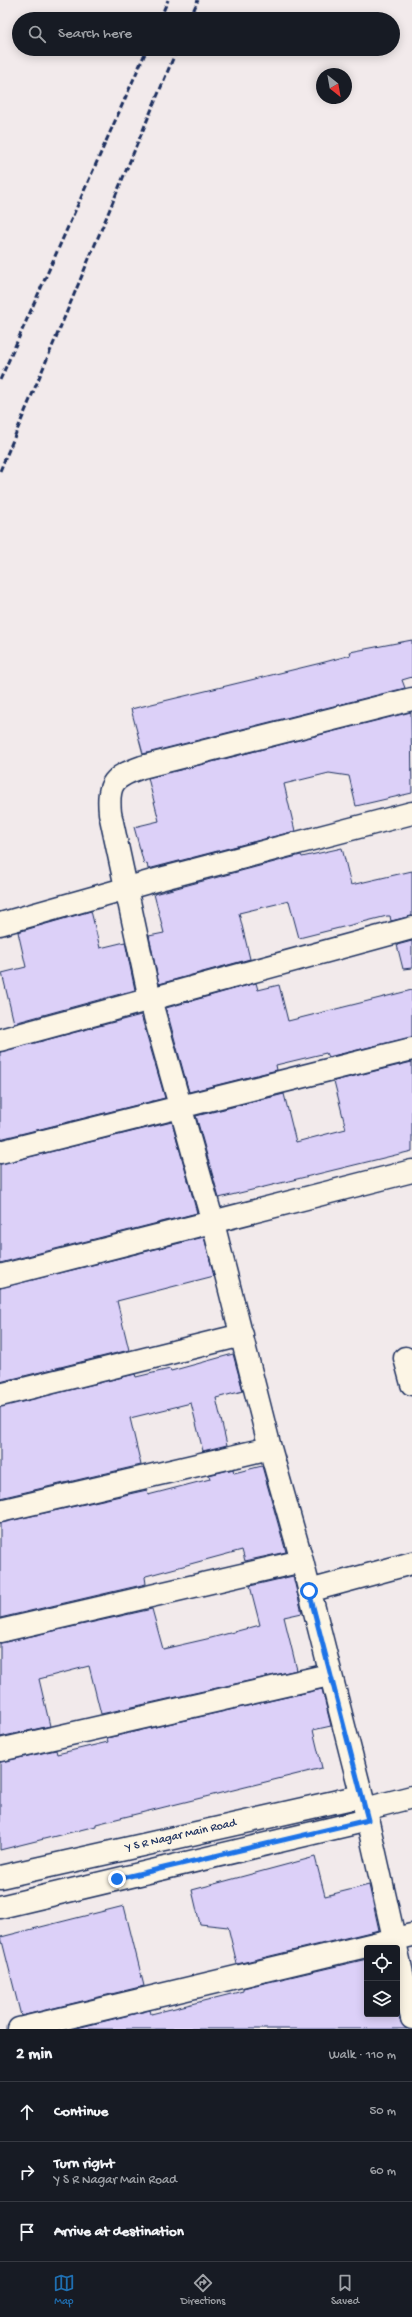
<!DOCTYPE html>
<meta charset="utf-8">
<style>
:root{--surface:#171b24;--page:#20242c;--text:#f1f3f6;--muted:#9ea1a6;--line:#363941;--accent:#1f6fb2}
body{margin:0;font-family:"Gochi Hand",sans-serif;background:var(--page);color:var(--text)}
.controls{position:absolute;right:12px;bottom:12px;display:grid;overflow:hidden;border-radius:4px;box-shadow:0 2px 10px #0003}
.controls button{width:36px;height:36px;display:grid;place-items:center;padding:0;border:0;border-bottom:1px solid var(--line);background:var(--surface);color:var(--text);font:20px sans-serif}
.compass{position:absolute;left:316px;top:68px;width:36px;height:36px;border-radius:50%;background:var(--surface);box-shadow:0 2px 10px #0003;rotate:149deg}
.stop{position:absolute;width:12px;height:12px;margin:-9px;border:3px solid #1a73e8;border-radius:50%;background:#fff}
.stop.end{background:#1a73e8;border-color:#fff;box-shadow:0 1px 4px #0008}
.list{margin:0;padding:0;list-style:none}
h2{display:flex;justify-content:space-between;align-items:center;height:52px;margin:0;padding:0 16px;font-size:17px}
h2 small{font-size:13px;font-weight:400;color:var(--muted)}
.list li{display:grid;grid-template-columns:26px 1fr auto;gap:12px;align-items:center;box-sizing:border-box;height:60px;padding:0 16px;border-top:1px solid var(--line)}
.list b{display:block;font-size:15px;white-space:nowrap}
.list p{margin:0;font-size:13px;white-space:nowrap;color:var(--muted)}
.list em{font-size:13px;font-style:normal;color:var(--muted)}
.icon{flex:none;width:22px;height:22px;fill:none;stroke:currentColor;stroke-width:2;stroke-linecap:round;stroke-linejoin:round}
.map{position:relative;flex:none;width:412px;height:2029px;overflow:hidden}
.search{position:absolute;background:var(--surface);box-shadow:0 2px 10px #0003;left:12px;right:12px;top:12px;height:44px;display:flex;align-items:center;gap:10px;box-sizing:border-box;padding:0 14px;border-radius:22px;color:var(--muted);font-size:15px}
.sheet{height:232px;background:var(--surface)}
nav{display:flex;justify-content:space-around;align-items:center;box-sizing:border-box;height:56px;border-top:1px solid var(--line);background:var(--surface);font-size:11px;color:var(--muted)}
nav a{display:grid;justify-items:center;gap:2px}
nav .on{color:var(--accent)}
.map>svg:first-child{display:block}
.building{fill:#dcd0f8;stroke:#1b2f5e}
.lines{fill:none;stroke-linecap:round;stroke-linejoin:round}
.minor-casing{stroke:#1b2f5e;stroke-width:25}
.minor{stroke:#fcf5e5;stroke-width:22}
.rail{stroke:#1b2f5e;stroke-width:3;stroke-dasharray:6 3;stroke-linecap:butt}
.route{stroke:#1a73e8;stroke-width:5}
.labels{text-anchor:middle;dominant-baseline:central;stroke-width:3;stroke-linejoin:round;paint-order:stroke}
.street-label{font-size:12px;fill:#1b2f5e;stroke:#fcf5e5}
</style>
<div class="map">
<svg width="412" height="2029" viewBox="0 0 412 2029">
<rect width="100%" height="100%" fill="#f2eaeb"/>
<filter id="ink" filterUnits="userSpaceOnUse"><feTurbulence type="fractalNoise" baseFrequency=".025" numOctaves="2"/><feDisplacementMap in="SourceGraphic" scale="8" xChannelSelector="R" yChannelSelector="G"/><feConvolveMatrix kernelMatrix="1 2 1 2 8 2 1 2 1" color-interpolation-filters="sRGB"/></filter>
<g filter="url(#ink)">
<path class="building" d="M412,640V677L402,680L405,688L143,754L131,709L321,663L351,655L350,652Z
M411,712L412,793L356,806L349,776L329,773L284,784L295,831L148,869L147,863L144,864L134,827L159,821L148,778Z
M342,848L351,885L412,871V916L391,921L390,916H387L299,938L289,901L239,913L250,959L159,984L149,936L164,933L154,894L301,855L302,857Z
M91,911L100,948L125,942L135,990L14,1023L2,973L26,967L18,932Z
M412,941V968L403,969L397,945Z
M256,983L258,990L279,985L288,1021L412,990V1037L328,1057L326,1053L276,1065L277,1070L189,1092L166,1008Z
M141,1015L165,1098L0,1139V1052Z
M412,1062V1151L219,1198L196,1116L284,1094L296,1142L346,1129L334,1081Z
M172,1122L197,1213L0,1263V1164Z
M204,1237L214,1276L117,1301L129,1350L0,1382V1288Z
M233,1354L243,1391L216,1398L227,1445L203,1451L191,1403L130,1418L141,1465L0,1498V1407L135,1374L136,1377L170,1369L171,1371Z
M262,1466L286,1552L245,1561L242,1550L146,1576L145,1577L146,1584L0,1618V1523L147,1490L148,1495L210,1479L209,1475L233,1469L234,1473Z
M293,1576L302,1613L284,1617L297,1670L101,1714L89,1666L39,1679L50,1726L0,1737V1643L152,1609L163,1649L211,1638L260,1625L250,1586Z
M322,1689L331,1726L313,1730L322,1768L96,1824V1826L0,1850V1762L56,1750L57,1754L108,1742L107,1738Z
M315,1857L325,1896L369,1885L379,1930L237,1964L228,1927L200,1924L192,1890Z
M124,1906L144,1986L21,2016L1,1937Z
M367,1959V2014H397V2008L400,2021L407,2029H73L150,2010L151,2014L243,1991V1988Z"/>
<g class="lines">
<defs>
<path id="minor" d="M412,699L142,767C114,777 107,782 110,813L150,999L213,1223L270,1448L302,1561L365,1809L412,2018
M0,924L156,880L412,813
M0,1040L412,928
M0,1152L412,1049
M0,1276L412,1171
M405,1358L412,1384
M0,1395L242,1335
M0,1511L270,1448
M309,1591L412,1563
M0,1631L302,1561
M0,1750L329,1675
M365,1809L412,1797
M0,1877L361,1796
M0,1907L368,1820
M19,2029L412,1935"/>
</defs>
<use href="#minor" class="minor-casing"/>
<use href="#minor" class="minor"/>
<path class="rail" d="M160,19L168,0
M190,19L198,0
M0,380L147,49
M0,471L177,49"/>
</g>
</g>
<g class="lines" filter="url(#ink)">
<path class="route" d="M117,1879L368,1820L309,1591"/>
</g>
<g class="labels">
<g class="street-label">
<text transform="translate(181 1836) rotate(-13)">Y S R Nagar Main Road</text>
</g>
</g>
</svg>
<div class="controls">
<button><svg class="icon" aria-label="locate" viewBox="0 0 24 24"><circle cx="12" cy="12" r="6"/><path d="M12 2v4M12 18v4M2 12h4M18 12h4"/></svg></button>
<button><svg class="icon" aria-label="layers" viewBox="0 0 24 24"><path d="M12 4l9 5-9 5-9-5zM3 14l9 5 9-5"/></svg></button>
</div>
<svg class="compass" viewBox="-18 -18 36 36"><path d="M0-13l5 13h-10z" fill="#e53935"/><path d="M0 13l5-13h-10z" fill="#9ea1a6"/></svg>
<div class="stop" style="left:309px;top:1591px"></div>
<div class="stop end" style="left:117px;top:1879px"></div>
<div class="search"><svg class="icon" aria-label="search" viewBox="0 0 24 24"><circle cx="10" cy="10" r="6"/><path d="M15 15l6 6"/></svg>Search here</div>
</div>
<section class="sheet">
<h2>2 min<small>Walk · 110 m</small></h2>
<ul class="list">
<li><svg class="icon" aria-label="ahead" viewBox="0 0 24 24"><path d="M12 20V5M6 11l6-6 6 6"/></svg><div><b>Continue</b></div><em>50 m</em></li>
<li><svg class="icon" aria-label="right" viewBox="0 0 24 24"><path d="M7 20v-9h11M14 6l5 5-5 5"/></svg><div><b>Turn right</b><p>Y S R Nagar Main Road</p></div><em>60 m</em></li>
<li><svg class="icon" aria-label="arrive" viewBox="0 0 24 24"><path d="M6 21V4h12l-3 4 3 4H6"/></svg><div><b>Arrive at destination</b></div></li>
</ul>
</section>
<nav>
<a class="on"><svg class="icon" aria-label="map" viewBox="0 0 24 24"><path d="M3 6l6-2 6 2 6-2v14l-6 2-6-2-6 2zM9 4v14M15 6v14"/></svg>Map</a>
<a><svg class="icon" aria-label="directions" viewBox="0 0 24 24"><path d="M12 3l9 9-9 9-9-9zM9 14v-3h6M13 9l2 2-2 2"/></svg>Directions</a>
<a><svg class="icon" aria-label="saved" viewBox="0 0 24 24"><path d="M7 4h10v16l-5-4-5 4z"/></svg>Saved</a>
</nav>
